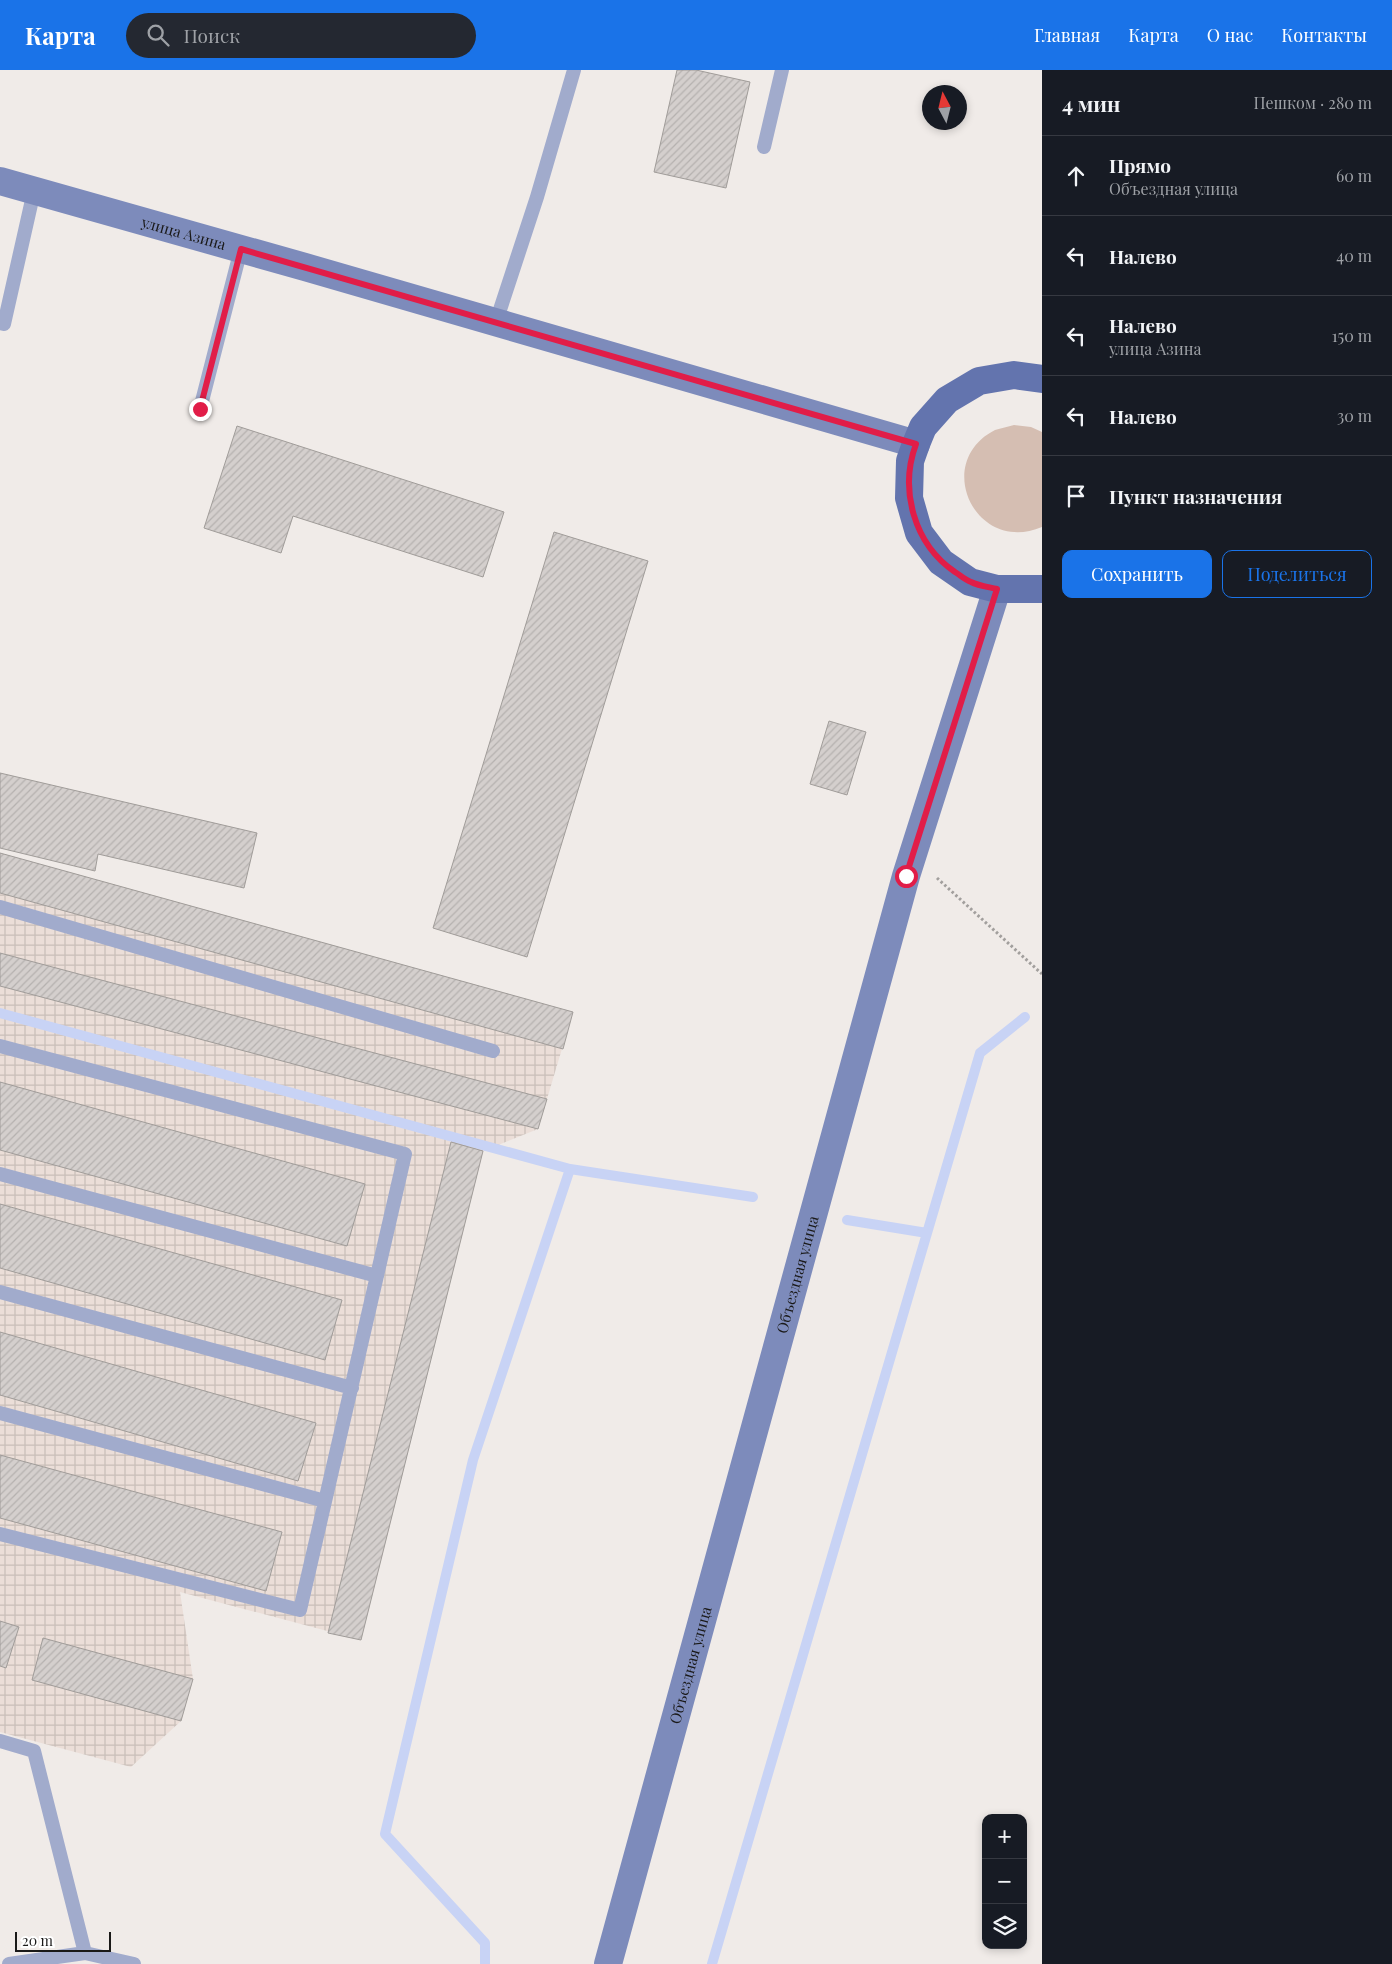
<!DOCTYPE html>
<html lang="ru">
<meta charset="utf-8">
<style>
:root{--surface:#171b24;--page:#242831;--text:#f1f3f6;--muted:#9ea1a6;--line:#363941;--accent:#1a73e8}
body{margin:0;font-family:"Playfair Display",serif;background:var(--page);color:var(--text)}
.controls{position:absolute;right:15px;bottom:15px;display:grid;overflow:hidden;border-radius:10px;box-shadow:0 2px 8px #0003}
.controls button{width:45px;height:45px;display:grid;place-items:center;padding:0;border:0;border-bottom:1px solid var(--line);background:var(--surface);color:var(--text);font:25px sans-serif}
.compass{position:absolute;left:922px;top:15px;width:45px;height:45px;border-radius:50%;background:var(--surface);box-shadow:0 2px 8px #0003;rotate:353deg}
.scale{position:absolute;left:15px;bottom:12px;width:96px;box-sizing:border-box;padding-left:5px;border:2px solid #1a1918;border-top:0;font-size:14px;line-height:18px;white-space:nowrap;color:#1a1918;-webkit-text-stroke:4px #fff;paint-order:stroke}
.stop{position:absolute;width:15px;height:15px;margin:-11px;border:4px solid #e11d48;border-radius:50%;background:#fff}
.stop.end{background:#e11d48;border-color:#fff;box-shadow:0 1px 5px #0008}
.list{margin:0;padding:0;list-style:none}
h2{display:flex;justify-content:space-between;align-items:center;height:65px;margin:0;padding:0 20px;font-size:21px}
h2 small{font-size:16px;font-weight:400;color:var(--muted)}
.list li{display:grid;grid-template-columns:32px 1fr auto;gap:15px;align-items:center;box-sizing:border-box;height:80px;padding:0 20px;border-top:1px solid var(--line)}
.list b{display:block;font-size:19px;white-space:nowrap}
.list p{margin:0;font-size:16px;white-space:nowrap;color:var(--muted)}
.list em{font-size:16px;font-style:normal;color:var(--muted)}
.actions{display:flex;gap:10px;padding:15px 20px}
.actions a{flex:1;padding:11px 0;border:1px solid var(--accent);border-radius:10px;text-align:center;font-size:18px;color:var(--accent)}
.actions .main{background:var(--accent);color:#fff}
.icon{flex:none;width:28px;height:28px;fill:none;stroke:currentColor;stroke-width:2;stroke-linecap:round;stroke-linejoin:round}
.map{position:relative;flex:none;width:1042px;height:1894px;overflow:hidden}
header{display:flex;align-items:center;gap:30px;box-sizing:border-box;height:70px;padding:0 25px;background:var(--accent);color:#fff}
header strong{font-size:24px}
nav{display:flex;gap:28px;margin-inline-start:auto;font-size:18px}
.search{width:350px;height:45px;background:var(--page);display:flex;align-items:center;gap:12px;box-sizing:border-box;padding:0 18px;border-radius:28px;color:var(--muted);font-size:19px}
main{display:flex}
aside{flex:1;background:var(--surface)}
.map>svg:first-child{display:block}
.industrial{fill:url(#industrial-grid)}
.grass{fill:#d5beb2}
.lines{fill:none;stroke-linecap:round;stroke-linejoin:round}
.stream{stroke:#c8d3f5;stroke-width:10}
.building{fill:url(#building-hatch);stroke:#a09c99}
.path{stroke:#a29f9d;stroke-width:3;stroke-dasharray:2.5 2.5;stroke-linecap:butt}
.lane{stroke:#a1abcc;stroke-width:14}
.secondary{stroke:#7d8bbb;stroke-width:28}
.primary{stroke:#6374ae;stroke-width:28}
.route{stroke:#e11d48;stroke-width:6}
.labels{text-anchor:middle;dominant-baseline:central;stroke-width:5;stroke-linejoin:round;paint-order:stroke}
.street-label{font-size:15px;fill:#1a1918;stroke:#fff}
</style>
<header>
<strong>Карта</strong>
<div class="search"><svg class="icon" aria-label="search" viewBox="0 0 24 24"><circle cx="10" cy="10" r="6"/><path d="M15 15l6 6"/></svg>Поиск</div>
<nav><a>Главная</a><a>Карта</a><a>О нас</a><a>Контакты</a></nav>
</header>
<main>
<div class="map">
<svg width="1042" height="1894" viewBox="0 0 1042 1894">
<defs>
<pattern id="industrial-grid" width="8" height="8" patternUnits="userSpaceOnUse" patternTransform="scale(1.25)"><rect width="8" height="8" fill="#ebded8"/><path d="M0 4h8M4 0v8" fill="none" stroke="#c9beb9"/></pattern>
<pattern id="building-hatch" width="6" height="6" patternUnits="userSpaceOnUse" patternTransform="scale(1.25)"><rect width="6" height="6" fill="#d4cfcd"/><path d="M-1 1l2-2M0 6l6-6M5 7l2-2" fill="none" stroke="#b5b1af"/></pattern>
</defs>
<rect width="100%" height="100%" fill="#f0ebe8"/>
<path class="industrial" d="M0,783L573,942L538,1059L483,1081L361,1570L180,1522L193,1609L181,1651L131,1697L0,1662Z"/>
<path class="grass" d="M1014,355L1031,357L1042,362V457C975,485 932,392 995,360C1001,358 1008,357 1014,355Z"/>
<g class="lines">
<path class="stream" d="M0,943L570,1099L753,1127
M847,1150L927,1163
M485,1894V1873L385,1764L473,1390L570,1099
M712,1894L980,983L1025,947"/>
</g>
<path class="building" d="M677,0H696L750,12L726,118L654,102Z
M237,356L504,442L483,507L293,446L281,483L204,458Z
M554,462L648,491L527,887L433,858Z
M829,651L866,662L847,725L810,714Z
M0,703L257,763L244,818L98,784L95,801L0,778Z
M0,783L573,942L563,979L0,823Z
M0,883L547,1029L538,1059L0,916Z
M0,1012L365,1114L347,1176L0,1080Z
M451,1072L483,1081L361,1570L328,1563Z
M0,1134L342,1230L325,1290L0,1198Z
M0,1262L316,1353L298,1411L0,1325Z
M0,1385L282,1462L266,1521L0,1448Z
M0,1551L19,1557L6,1598L0,1596Z
M43,1568L193,1609L181,1651L32,1610Z"/>
<g class="lines">
<path class="path" d="M937,808L1042,904"/>
<path class="lane" d="M764,77L782,0
M496,252L537,127L574,0
M0,253L4,254L34,121
M200,339L241,179
M0,837L493,981
M0,976L405,1084L300,1540L0,1464
M0,1104L377,1206
M0,1222L352,1318
M0,1343L325,1431
M0,1671L34,1681L85,1883L134,1894
M9,1894L85,1883"/>
<g class="secondary">
<path id="s1" d="M0,111L305,197L916,374"/>
<path id="s2" d="M608,1894L906,806L997,519"/>
</g>
<path class="primary" d="M1042,309L1014,305L979,311L947,330L923,357L916,374L910,391L909,428L919,463L941,492L970,512L997,519H1042"/>
</g>
<g class="lines">
<path class="route" d="M200,339L241,179L916,374C899,420 914,474 955,502C960,505 965,510 971,512C979,516 989,517 997,519L906,806"/>
</g>
<g class="labels">
<g class="street-label">
<text stroke="none"><textPath href="#s1" startOffset="191">улица Азина</textPath></text>
<text stroke="none"><textPath href="#s2" startOffset="715">Объездная улица</textPath></text>
<text stroke="none"><textPath href="#s2" startOffset="310">Объездная улица</textPath></text>
</g>
</g>
</svg>
<div class="controls">
<button>+</button>
<button>−</button>
<button><svg class="icon" aria-label="layers" viewBox="0 0 24 24"><path d="M12 4l9 5-9 5-9-5zM3 14l9 5 9-5"/></svg></button>
</div>
<svg class="compass" viewBox="-18 -18 36 36"><path d="M0-13l5 13h-10z" fill="#e53935"/><path d="M0 13l5-13h-10z" fill="#9ea1a6"/></svg>
<div class="scale">20 m</div>
<div class="stop" style="left:906px;top:806px"></div>
<div class="stop end" style="left:200px;top:339px"></div>
</div>
<aside>
<h2>4 мин<small>Пешком · 280 m</small></h2>
<ul class="list">
<li><svg class="icon" aria-label="ahead" viewBox="0 0 24 24"><path d="M12 20V5M6 11l6-6 6 6"/></svg><div><b>Прямо</b><p>Объездная улица</p></div><em>60 m</em></li>
<li><svg class="icon" aria-label="left" viewBox="0 0 24 24"><path d="M17 20v-9H6M10 6l-5 5 5 5"/></svg><div><b>Налево</b></div><em>40 m</em></li>
<li><svg class="icon" aria-label="left" viewBox="0 0 24 24"><path d="M17 20v-9H6M10 6l-5 5 5 5"/></svg><div><b>Налево</b><p>улица Азина</p></div><em>150 m</em></li>
<li><svg class="icon" aria-label="left" viewBox="0 0 24 24"><path d="M17 20v-9H6M10 6l-5 5 5 5"/></svg><div><b>Налево</b></div><em>30 m</em></li>
<li><svg class="icon" aria-label="arrive" viewBox="0 0 24 24"><path d="M6 21V4h12l-3 4 3 4H6"/></svg><div><b>Пункт назначения</b></div></li>
</ul>
<div class="actions"><a class="main">Сохранить</a><a>Поделиться</a></div>
</aside>
</main>
